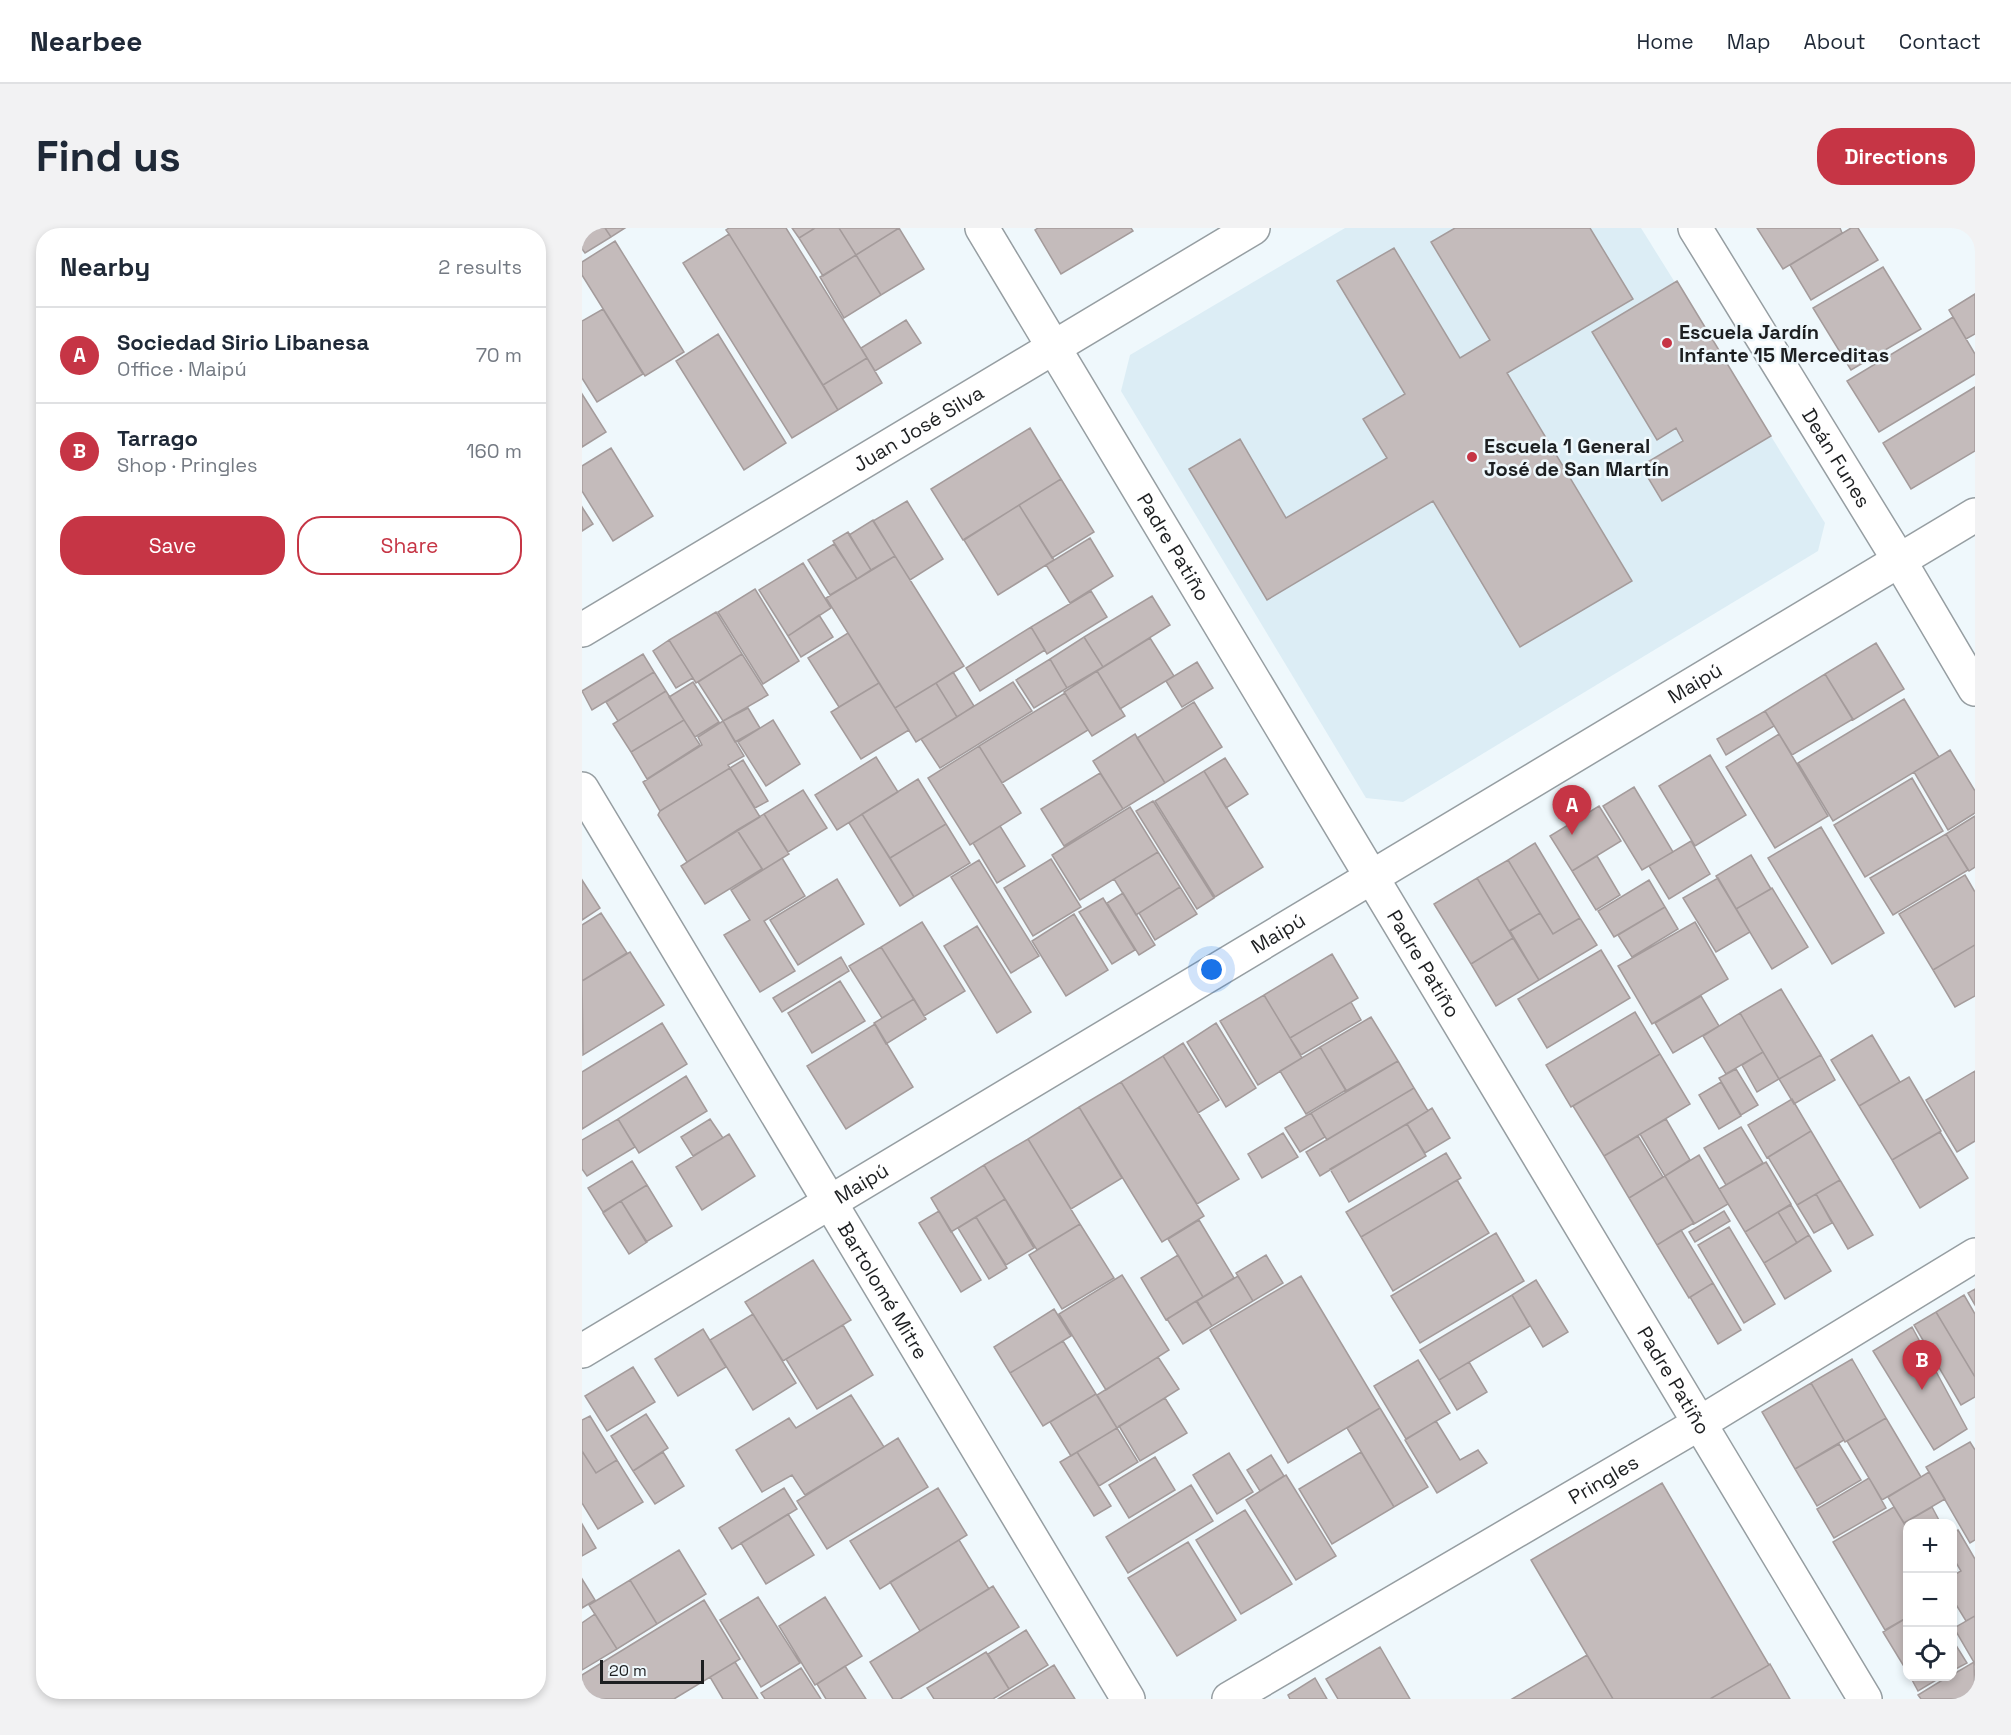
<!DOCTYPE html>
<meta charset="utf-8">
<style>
:root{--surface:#fff;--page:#f2f2f3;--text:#1f2937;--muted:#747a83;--line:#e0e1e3;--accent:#c63545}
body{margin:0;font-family:"Space Grotesk",sans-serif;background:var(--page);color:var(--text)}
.controls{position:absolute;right:18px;bottom:18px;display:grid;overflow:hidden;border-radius:12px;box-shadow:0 3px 9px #0003}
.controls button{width:54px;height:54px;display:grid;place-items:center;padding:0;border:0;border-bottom:2px solid var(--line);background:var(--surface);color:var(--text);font:30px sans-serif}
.scale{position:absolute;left:18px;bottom:15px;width:104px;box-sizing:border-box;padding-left:6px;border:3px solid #1d1f21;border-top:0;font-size:16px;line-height:21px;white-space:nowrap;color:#1d1f21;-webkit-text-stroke:4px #eff8fc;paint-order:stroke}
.you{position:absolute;left:630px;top:742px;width:21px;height:21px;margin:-15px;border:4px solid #fff;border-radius:50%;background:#1a73e8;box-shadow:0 0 0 9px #1a73e833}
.badge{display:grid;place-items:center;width:39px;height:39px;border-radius:50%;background:var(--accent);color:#fff;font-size:20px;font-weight:700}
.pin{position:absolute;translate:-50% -50px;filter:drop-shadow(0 2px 3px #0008)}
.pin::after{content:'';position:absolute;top:32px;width:21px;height:18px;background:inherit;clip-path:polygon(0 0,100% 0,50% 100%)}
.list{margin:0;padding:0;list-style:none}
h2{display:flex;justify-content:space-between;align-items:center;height:78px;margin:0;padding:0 24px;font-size:26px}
h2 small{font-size:20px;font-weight:400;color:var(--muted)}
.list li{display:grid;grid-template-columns:39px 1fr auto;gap:18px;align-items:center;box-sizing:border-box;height:96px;padding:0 24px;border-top:2px solid var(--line)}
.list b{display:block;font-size:22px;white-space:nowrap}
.list p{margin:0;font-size:20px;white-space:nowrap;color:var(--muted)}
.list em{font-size:20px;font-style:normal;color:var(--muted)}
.actions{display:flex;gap:12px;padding:18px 24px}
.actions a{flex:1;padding:14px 0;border:2px solid var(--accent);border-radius:24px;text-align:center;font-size:21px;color:var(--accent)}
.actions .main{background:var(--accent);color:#fff}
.icon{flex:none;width:33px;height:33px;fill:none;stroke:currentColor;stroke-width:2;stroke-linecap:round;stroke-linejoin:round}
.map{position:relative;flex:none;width:1393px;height:1471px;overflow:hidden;border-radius:24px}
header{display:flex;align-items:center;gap:36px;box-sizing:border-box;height:84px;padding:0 30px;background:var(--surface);border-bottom:2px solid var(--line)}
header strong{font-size:28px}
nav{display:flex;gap:33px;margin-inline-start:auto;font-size:21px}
.intro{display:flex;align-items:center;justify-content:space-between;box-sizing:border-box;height:144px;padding:0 36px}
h1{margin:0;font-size:42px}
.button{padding:15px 27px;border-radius:24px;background:var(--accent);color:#fff;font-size:21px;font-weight:700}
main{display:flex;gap:36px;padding:0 36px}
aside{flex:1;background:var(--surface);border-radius:24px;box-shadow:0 3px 9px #0003}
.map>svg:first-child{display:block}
.built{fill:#dcedf5}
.building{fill:#c4bbbb;stroke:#a49b9b;stroke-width:1.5}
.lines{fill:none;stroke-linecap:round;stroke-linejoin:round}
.minor-casing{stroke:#969ea2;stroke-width:36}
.minor{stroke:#fff;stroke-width:33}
.poi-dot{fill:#c63545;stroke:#eff8fc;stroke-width:2}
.labels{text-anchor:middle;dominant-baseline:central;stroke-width:5;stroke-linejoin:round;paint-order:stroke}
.poi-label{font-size:20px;font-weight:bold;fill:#1d1f21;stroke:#eff8fc;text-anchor:start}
.street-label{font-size:20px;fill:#1d1f21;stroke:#eff8fc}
</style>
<header>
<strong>Nearbee</strong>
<nav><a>Home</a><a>Map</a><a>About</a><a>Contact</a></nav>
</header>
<div class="intro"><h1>Find us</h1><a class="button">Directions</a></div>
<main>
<aside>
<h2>Nearby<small>2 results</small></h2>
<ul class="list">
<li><span class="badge">A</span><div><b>Sociedad Sirio Libanesa</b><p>Office · Maipú</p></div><em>70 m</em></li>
<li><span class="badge">B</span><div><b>Tarrago</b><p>Shop · Pringles</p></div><em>160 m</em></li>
</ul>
<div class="actions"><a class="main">Save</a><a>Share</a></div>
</aside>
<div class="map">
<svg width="1393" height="1471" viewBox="0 0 1393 1471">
<rect width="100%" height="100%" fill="#eff8fc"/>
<path class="built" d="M763,0H1059L1243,295L1236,323L821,574L784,570L539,163L548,127Z"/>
<path class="building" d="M0,0H23L29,9L3,25L0,21Z
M23,0H43L29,9Z
M147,0H204L285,130L241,157L147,6L144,2Z
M210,0H233L217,10Z
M233,0H257L274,27L241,48L217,10Z
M257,0H317L274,27Z
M317,0L342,41L299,67L274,27Z
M456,0H549L551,3L479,46L453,2Z
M873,0H1008L1051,71L925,145L1050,353L938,419L851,273L685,372L607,241L658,211L704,290L805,230L781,191L823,166L755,53L812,20L878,130L908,112L849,14Z
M1175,0H1258L1260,5L1201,41Z
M1269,0H1276L1296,32L1229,72L1208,37Z
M147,6L256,182L210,210L101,35Z
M33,13L102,124L63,148L0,47V34Z
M274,27L299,67L262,90L238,49Z
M1301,39L1339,101L1269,142L1231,80Z
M1095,53L1189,208L1080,273L1059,238L1101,213L1094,200L1075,212L1010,104Z
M1393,66V106L1384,111L1367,82Z
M21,81L61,146L15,174L0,150V93Z
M1371,89L1393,126V146L1297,204L1265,153Z
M324,92L339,115L293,143L279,120Z
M136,106L204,215L162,242L94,133Z
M285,130L300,155L256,182L241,157Z
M1393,159V223L1329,261L1301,215Z
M0,166L24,204L0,219Z
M448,200L479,251L381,312L349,261Z
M29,220L71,288L31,313L0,263V238Z
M479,251L512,304L470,330L437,277Z
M325,273L361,331L328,352L291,293Z
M437,277L472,332L416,367L382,312Z
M0,279L11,296L0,303Z
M291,292L313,328L289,342L267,307Z
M266,304L289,342L275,351L251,313Z
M508,310L531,348L488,375L464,337Z
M252,316L275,351L248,367L226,332Z
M313,328L382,438L313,480L244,370Z
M221,335L249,380L206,408L177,362Z
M173,361L217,433L181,456L136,384Z
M509,363L525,389L465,426L449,399Z
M570,368L588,397L521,439L502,409Z
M134,384L160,426L114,455L87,412Z
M237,387L251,409L219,429L206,408Z
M449,399L463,422L398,463L384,440Z
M266,405L297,455L257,479L226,430Z
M502,409L521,439L485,460L468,431Z
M568,410L592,448L538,481L515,443Z
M87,412L111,450L94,460L71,423Z
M1294,415L1322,461L1271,492L1243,446Z
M61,426L72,444L10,482L0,463Z
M160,426L186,467L141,493L116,454Z
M468,431L485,460L452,480L434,452Z
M615,434L631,460L600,479L584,453Z
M515,443L543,488L510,508L482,464Z
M72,444L84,463L36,493L24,474Z
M371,444L392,478L375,489L354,455Z
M1243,446L1271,491L1210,527L1183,483Z
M111,454L137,494L113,509L87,469Z
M431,454L450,483L358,540L339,511Z
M297,455L327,502L279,531L249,484Z
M354,455L375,489L334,514L313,480Z
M84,463L102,492L49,524L31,496Z
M483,465L506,502L420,555L397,518Z
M1322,471L1357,529L1251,593L1216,535Z
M612,474L640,519L583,555L555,510Z
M166,480L178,500L153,514L141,493Z
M1183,483L1192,498L1144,527L1135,511Z
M102,492L118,517L65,551L49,524Z
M191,492L218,536L184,558L156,514Z
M141,493L162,528L146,537L148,540L78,583L61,554L120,517L116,509Z
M553,506L583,555L541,581L511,533Z
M1197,506L1246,588L1193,620L1144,539Z
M397,518L439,585L388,617L346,550Z
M1368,522L1393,563V585L1366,602L1332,544Z
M1128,527L1164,587L1113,618L1077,558Z
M294,529L316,564L255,602L233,567Z
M643,530L666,566L644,580L622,543Z
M161,532L186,573L173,580L148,540Z
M148,540L178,589L105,634L76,587L78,583Z
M622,543L681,639L633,669L573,573Z
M518,545L541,581L482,618L459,581Z
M1330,550L1361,603L1283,649L1252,597Z
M336,551L364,596L308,630L280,586Z
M1052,559L1091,624L1060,642L1021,578Z
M221,562L245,600L206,624L182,586Z
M571,573L632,670L615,681L554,583Z
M1017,578L1039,613L990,643L968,608Z
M548,579L576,624L498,672L470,627Z
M182,586L207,626L181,642L155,602Z
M280,586L332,669L318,678L267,595Z
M1393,588V639L1387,643L1364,606Z
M364,596L388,635L332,669L308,630Z
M418,598L443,638L415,655L391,615Z
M1239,599L1302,705L1250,736L1186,630Z
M155,602L180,641L123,676L99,638Z
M1364,606L1386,642L1311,687L1288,650Z
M1109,613L1128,646L1087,671L1067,638Z
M953,615L998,690L971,706L926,632Z
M576,624L598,659L554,687L532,651Z
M1169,627L1189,661L1154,681L1134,648Z
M1015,628L1038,667L1014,682L990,643Z
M200,630L223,668L182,693L213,743L178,764L142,707L168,692L149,662Z
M469,631L499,679L451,708L422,660Z
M397,632L457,728L429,745L369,649Z
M926,632L958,685L927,703L895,650Z
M1383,647L1393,664V717L1351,742L1317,686Z
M895,650L931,710L889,736L852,676Z
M1136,650L1168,704L1134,724L1101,670Z
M255,651L282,696L216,737L188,692Z
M0,652L18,680L0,692Z
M1067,652L1083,679L1032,709L1016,683Z
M598,659L615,686L573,712L557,685Z
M1190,660L1226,719L1190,741L1154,681Z
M541,665L573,717L557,727L525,675Z
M521,670L553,722L530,736L497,684Z
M1083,679L1096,701L1050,729L1036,707Z
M19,685L45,725L0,753V697Z
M958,685L971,706L998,690L1015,717L957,752L928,703Z
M492,686L526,742L484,768L450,713Z
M340,694L383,763L342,788L299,719Z
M1113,694L1146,751L1070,796L1036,738Z
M395,698L449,784L415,805L362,718Z
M931,710L957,752L914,778L889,736Z
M1393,717V768L1373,779L1351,742Z
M299,719L332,771L300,790L267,738Z
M1019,722L1048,770L965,820L936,771Z
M48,724L82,777L1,827L0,753Z
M750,726L776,770L708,810L682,767Z
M259,729L267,743L200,784L191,770Z
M258,753L283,793L230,825L206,785Z
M1199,761L1239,827L1197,851L1158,785Z
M682,767L720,830L676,857L638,793Z
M1119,768L1137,798L1091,825L1073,795Z
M332,771L344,791L304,816L292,795Z
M769,774L779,792L719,827L708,810Z
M1053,784L1078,826L989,879L964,837Z
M1158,785L1181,824L1144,846L1121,808Z
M789,789L816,833L764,863L738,819Z
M80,795L105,836L0,901V844Z
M634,795L674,860L644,879L605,814Z
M293,796L331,859L264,901L225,838Z
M1290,807L1318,854L1277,878L1249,832Z
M601,815L637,872L616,885L581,828Z
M738,819L764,862L724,886L698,843Z
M1181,824L1197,851L1175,864L1160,837Z
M1078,826L1108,876L1022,928L991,878Z
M1239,827L1253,852L1212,876L1197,851Z
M581,828L657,951L615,976L539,854Z
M816,833L832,860L745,912L729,885Z
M1154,841L1176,877L1159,887L1137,850Z
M1393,843V913L1375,924L1344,872Z
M104,848L125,883L57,925L36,891Z
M1327,849L1359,903L1310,932L1277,878Z
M539,854L622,988L580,1014L497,879Z
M1139,854L1159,888L1137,901L1117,867Z
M832,860L846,883L738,948L724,924Z
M1210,871L1229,903L1185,930L1166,897Z
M497,879L540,950L489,981L446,911Z
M850,880L868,910L843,925L825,896Z
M729,885L743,909L718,924L703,900Z
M36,891L53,919L5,948L0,941V912Z
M128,891L141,910L111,928L99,909Z
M1084,891L1108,932L1083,948L1058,906Z
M825,896L844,928L767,974L748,941Z
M1159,899L1181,935L1144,957L1122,920Z
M1229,903L1258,952L1215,977L1186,929Z
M1358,904L1386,950L1338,980L1310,932Z
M701,905L716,929L680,950L666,926Z
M147,906L173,948L120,982L94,939Z
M1056,908L1081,949L1047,970L1022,928Z
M446,911L498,996L455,1022L402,937Z
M864,925L879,950L779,1009L764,984Z
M1117,927L1146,976L1112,996L1083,948Z
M50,933L65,957L21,984L6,960Z
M1184,934L1209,976L1163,1004L1137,961Z
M402,937L423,971L369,1004L349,970Z
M1083,948L1112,995L1075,1017L1047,970Z
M875,952L907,1005L811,1063L779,1009Z
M1258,952L1291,1007L1266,1021L1234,966Z
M65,957L90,998L64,1014L39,973Z
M1234,966L1250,995L1232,1005L1215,977Z
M423,971L452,1020L424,1037L394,989Z
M39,973L65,1014L47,1026L21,985Z
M1209,977L1227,1007L1215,1015L1196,984Z
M357,983L399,1052L379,1064L337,995Z
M1142,983L1148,993L1113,1014L1107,1004Z
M1196,984L1215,1015L1182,1035L1163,1004Z
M394,989L425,1040L407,1051L376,1000Z
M617,992L652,1050L621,1069L586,1011Z
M498,996L532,1050L480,1081L447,1027Z
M1147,999L1193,1076L1162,1095L1116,1017Z
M1099,1002L1131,1055L1107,1070L1075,1017Z
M914,1005L942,1053L838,1115L809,1068Z
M1227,1007L1249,1043L1203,1071L1182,1035Z
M596,1027L621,1069L584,1092L559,1050Z
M684,1027L701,1055L671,1073L654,1045Z
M231,1032L269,1092L201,1133L163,1074Z
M540,1047L587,1122L524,1162L477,1086Z
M656,1048L671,1073L630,1098L615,1073Z
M719,1048L798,1180L706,1235L628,1102Z
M954,1052L986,1104L961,1119L930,1067Z
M1131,1055L1159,1102L1136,1116L1108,1069Z
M1393,1061V1077L1386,1065Z
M930,1067L948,1098L857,1152L838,1122Z
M1382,1067L1393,1086V1149L1354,1084Z
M614,1073L630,1098L601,1116L585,1091Z
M472,1081L489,1108L428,1145L412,1119Z
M1354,1084L1393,1149V1169L1379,1177L1332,1097Z
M171,1086L214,1155L171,1182L128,1112Z
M261,1097L291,1147L235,1181L204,1131Z
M1330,1099L1385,1201L1352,1222L1291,1123Z
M121,1101L144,1139L96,1168L73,1131Z
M481,1113L514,1166L461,1198L428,1145Z
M576,1129L597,1161L535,1200L515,1167Z
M1270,1131L1304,1190L1263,1214L1229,1155Z
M836,1132L868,1185L824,1211L792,1158Z
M887,1134L905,1164L875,1182L857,1152Z
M51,1139L73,1174L25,1203L3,1168Z
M1229,1155L1262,1212L1213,1241L1180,1184Z
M514,1166L535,1200L489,1228L468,1194Z
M269,1167L302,1219L223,1267L210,1247L180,1264L154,1222L207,1190L214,1200Z
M583,1170L605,1205L558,1233L537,1198Z
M798,1180L846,1259L812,1279L765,1200Z
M64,1186L86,1220L51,1243L29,1208Z
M8,1188L35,1232L14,1245L0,1223V1192Z
M1304,1190L1339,1249L1300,1272L1265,1213Z
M854,1193L878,1232L896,1222L905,1235L855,1265L823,1212Z
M535,1200L556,1234L517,1258L495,1224Z
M316,1210L346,1259L245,1321L215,1273Z
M1388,1214L1393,1222V1312L1388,1315L1344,1239Z
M1257,1216L1279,1252L1235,1278L1213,1241Z
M0,1223L14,1245L35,1232L61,1274L16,1301L0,1275Z
M81,1224L102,1258L73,1276L51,1243Z
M495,1224L529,1278L512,1288L478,1234Z
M779,1224L812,1279L750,1316L717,1261Z
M647,1225L671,1264L635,1286L611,1247Z
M689,1227L702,1248L678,1263L665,1242Z
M573,1229L593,1262L547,1290L527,1257Z
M1347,1244L1363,1271L1322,1295L1306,1269Z
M704,1247L754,1328L714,1352L664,1272Z
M1287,1250L1304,1280L1252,1310L1235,1281Z
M1080,1255L1187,1437L1128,1471H1031L949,1332Z
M609,1257L631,1293L546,1345L524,1309Z
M202,1260L215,1281L150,1321L137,1300Z
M356,1260L385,1307L298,1361L268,1313Z
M1312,1279L1326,1302V1389L1303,1402L1251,1314Z
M1350,1279L1359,1296H1326V1301L1322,1295Z
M663,1282L710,1356L659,1386L614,1312Z
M206,1286L232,1327L184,1356L159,1315Z
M0,1296L14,1320L0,1328Z
M1376,1302L1393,1331V1388L1384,1393L1370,1370V1348L1379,1343L1370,1328V1305Z
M377,1312L407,1361L338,1403L308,1354Z
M606,1314L654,1392L595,1428L546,1350Z
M97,1322L124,1366L75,1396L48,1352Z
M0,1351L13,1372L0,1380Z
M48,1352L75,1396L35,1421L7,1377Z
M411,1358L437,1399L318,1471H311L288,1434Z
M176,1369L218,1435L179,1459L138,1392Z
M243,1369L280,1428L233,1457L197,1398Z
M122,1372L158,1431L92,1471H0V1447Z
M13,1386L35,1421L0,1442V1395Z
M1393,1388V1436L1372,1400Z
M1326,1389V1445L1301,1404Z
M444,1402L466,1437L427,1461L406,1426Z
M1370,1411L1385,1435L1370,1443Z
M798,1419L828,1471H756L744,1451Z
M404,1424L427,1461L411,1471H352L345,1460Z
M1005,1427L1031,1471H930Z
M153,1434L176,1471H141L128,1449Z
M1392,1434L1393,1471H1339L1336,1467L1367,1448H1370V1447Z
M1188,1436L1208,1471H1128L1187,1437Z
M472,1437L493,1471H416Z
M263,1438L284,1471H244L235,1456Z
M219,1440L239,1471H183L179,1465Z
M1328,1448H1361L1336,1463Z
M733,1450L745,1471H708L706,1467Z"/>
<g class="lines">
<defs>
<g id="minor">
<path id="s1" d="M400,0L1283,1471"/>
<path id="s2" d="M1113,0L1317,332L1393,461"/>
<path id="s3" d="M0,402L671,0"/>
<path id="s4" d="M0,561L546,1471"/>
<path id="s5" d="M0,1123L1393,287"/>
<path id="s6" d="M647,1471L1118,1195L1393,1027"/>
</g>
</defs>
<use href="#minor" class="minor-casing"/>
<use href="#minor" class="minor"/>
</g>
<g class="poi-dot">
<circle cx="1085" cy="115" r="6"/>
<circle cx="890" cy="229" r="6"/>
</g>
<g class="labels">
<g class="poi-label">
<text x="1097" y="104">Escuela Jardín<tspan x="1097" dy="23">Infante 15 Merceditas</tspan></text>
<text x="902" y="218">Escuela 1 General<tspan x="902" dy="23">José de San Martín</tspan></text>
</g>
<g class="street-label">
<text stroke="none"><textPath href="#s3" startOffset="392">Juan José Silva</textPath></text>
<text stroke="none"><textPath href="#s2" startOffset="270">Deán Funes</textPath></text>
<text stroke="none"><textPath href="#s1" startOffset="372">Padre Patiño</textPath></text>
<text stroke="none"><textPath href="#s5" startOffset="1298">Maipú</textPath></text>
<text stroke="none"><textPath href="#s5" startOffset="812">Maipú</textPath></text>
<text stroke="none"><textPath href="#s1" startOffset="858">Padre Patiño</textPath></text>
<text stroke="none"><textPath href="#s5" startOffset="326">Maipú</textPath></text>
<text stroke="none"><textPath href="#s4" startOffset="585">Bartolomé Mitre</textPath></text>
<text stroke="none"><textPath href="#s1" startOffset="1344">Padre Patiño</textPath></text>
<text stroke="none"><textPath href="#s6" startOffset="434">Pringles</textPath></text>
</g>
</g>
</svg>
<div class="controls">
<button>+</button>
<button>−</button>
<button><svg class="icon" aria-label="locate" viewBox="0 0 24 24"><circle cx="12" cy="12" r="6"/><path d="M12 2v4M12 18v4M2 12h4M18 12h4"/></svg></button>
</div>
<div class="scale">20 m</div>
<div class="you"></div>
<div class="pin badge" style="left:990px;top:607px">A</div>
<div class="pin badge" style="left:1340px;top:1162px">B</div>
</div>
</main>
